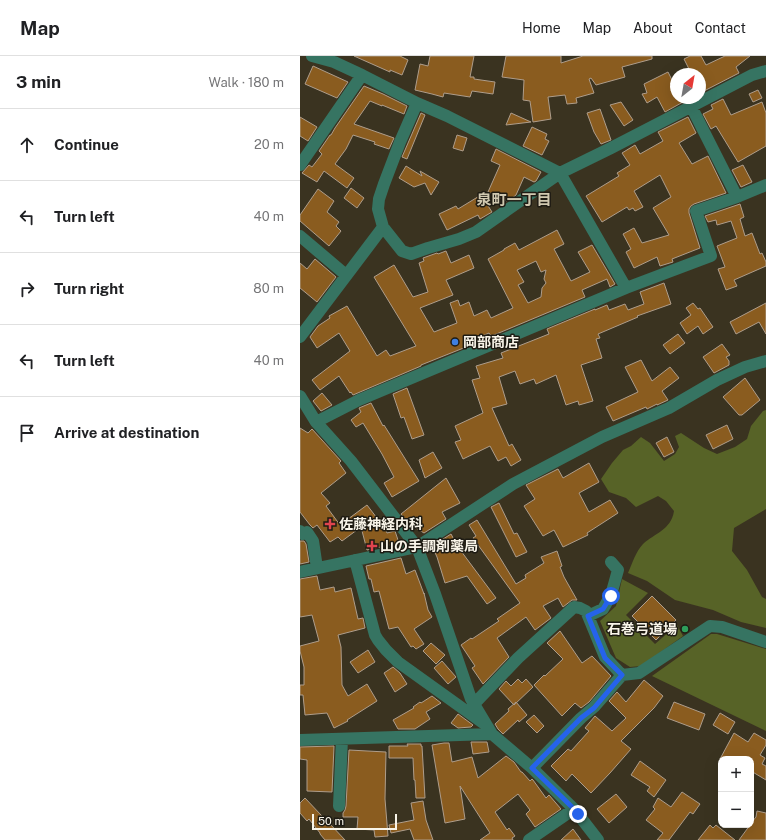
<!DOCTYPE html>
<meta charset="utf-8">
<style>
:root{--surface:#fff;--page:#f6f6f6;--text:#202124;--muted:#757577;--line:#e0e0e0}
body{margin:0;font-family:"Public Sans","Noto Sans JP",sans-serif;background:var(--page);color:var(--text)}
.controls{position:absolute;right:12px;bottom:12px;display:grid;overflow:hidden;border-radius:8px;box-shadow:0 4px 16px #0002}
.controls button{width:36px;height:36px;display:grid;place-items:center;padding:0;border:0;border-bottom:1px solid var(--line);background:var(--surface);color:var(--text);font:20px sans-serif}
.compass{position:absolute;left:370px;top:12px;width:36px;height:36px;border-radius:50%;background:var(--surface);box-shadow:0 4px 16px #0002;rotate:31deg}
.scale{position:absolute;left:12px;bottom:10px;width:85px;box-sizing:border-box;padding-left:4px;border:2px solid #f9f5e9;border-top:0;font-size:11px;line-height:14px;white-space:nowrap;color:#f9f5e9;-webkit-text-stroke:3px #1e1b13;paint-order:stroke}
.stop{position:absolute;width:12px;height:12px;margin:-9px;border:3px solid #2563eb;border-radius:50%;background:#fff}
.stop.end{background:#2563eb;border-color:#fff;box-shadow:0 1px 4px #0008}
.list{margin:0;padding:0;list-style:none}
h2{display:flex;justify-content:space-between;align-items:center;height:52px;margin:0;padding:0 16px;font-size:17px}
h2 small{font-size:13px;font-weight:400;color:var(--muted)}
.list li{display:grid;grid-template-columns:26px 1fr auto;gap:12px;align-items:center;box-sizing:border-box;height:72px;padding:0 16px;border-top:1px solid var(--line)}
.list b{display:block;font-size:15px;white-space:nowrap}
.list em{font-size:13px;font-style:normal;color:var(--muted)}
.icon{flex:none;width:22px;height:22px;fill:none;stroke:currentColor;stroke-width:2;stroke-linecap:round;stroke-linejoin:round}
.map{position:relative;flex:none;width:466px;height:784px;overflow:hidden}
header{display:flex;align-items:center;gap:24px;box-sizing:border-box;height:56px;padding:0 20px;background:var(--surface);border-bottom:1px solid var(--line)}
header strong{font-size:19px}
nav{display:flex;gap:22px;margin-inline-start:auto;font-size:14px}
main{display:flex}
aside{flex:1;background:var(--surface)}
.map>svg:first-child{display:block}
.green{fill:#576327}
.building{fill:#8a5c1f;stroke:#ae9d8b;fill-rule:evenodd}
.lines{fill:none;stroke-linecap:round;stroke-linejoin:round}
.street{stroke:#367462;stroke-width:12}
.route{stroke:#2563eb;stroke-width:5}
.shop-dot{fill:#3f7fe0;stroke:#1e1b13;stroke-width:1.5}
.health-dot{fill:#e0444e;stroke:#1e1b13;stroke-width:1.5}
.leisure-dot{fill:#2e9e5b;stroke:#1e1b13;stroke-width:1.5}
.labels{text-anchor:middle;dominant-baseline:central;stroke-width:3;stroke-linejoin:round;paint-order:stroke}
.poi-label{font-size:14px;font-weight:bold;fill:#f9f5e9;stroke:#1e1b13;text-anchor:start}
.neighbourhood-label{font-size:15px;font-weight:bold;fill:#d0c8b0;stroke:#1e1b13}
</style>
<header>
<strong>Map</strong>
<nav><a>Home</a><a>Map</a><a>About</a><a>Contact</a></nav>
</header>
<main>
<aside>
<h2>3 min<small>Walk · 180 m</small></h2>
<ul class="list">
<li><svg class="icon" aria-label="ahead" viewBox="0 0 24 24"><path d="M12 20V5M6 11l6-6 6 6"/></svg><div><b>Continue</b></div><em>20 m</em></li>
<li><svg class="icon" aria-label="left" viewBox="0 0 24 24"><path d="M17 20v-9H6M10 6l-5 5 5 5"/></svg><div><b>Turn left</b></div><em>40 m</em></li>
<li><svg class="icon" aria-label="right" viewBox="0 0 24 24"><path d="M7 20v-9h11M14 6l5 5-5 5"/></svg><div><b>Turn right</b></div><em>80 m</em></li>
<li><svg class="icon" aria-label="left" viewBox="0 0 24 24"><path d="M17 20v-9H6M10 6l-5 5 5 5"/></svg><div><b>Turn left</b></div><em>40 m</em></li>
<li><svg class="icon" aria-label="arrive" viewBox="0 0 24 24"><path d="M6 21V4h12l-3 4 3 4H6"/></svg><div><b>Arrive at destination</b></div></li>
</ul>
</aside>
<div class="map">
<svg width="466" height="784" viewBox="0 0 466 784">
<rect width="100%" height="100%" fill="#3a3320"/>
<path class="green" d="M466,354V453L434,472L432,495L447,514L462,541L466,543V572L441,566L413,554L375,544L347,525L328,517C332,508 336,495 343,488C355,477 371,474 374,455L366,445L358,440L336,451L326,442L309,436L301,423L312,407L323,394L331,390L341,381L350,387L364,405L375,398L379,391L375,380L381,377L404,392L417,398L435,391L447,383L451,370L463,355Z
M322,523L348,537L326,559L355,588L377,569L383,580L341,610L330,611L316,602L300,565L316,550Z
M411,578H417L466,593V675L352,620Z"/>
<path class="building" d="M54,0H100L108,4L102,19L90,14V16Z
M130,0H174L170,21H174V23L195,26L193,38L172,35L170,41L144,37L143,41L132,38L115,34L120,8L128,10Z
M206,0H261V7L283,0H352V3L322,11L325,21L296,29L291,22L289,23L294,37L276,42L277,47L267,48L265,39L248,41L251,63L233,66L230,45L223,44L224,24L202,21Z
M390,0H401L406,9L425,0H450L436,11L439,17L404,35L400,28V18H395L394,16L391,17L384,3Z
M13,10L48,26L37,42L5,28Z
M368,16L376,32V42H381L383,46L365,56L357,41L347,47L342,38L347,37L344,28Z
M64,30L83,38L107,50L104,58L82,49V50L70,45L54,68L94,82L89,93L74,88L75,86L53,79L46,93L35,108L54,122L47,132L24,115L17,126L2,117L9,109L12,111L22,98L19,95L30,79H31L35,72Z
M458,34L462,42L453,46L449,38Z
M423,43L431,59L462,46L466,57V90L438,106L416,70L411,73L403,58L413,53L411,49Z
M321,46L333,64L324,70L310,49Z
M300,53L311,84L301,88L294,76L287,57Z
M121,57L125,59L107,103L102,101Z
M211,57L231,66L206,69Z
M0,61L17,71L8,85L0,80Z
M388,61L396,77L379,87L392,108L408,100L426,137L394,148L391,150L389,153V157L400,192L372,203L373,206L360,210L357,201L334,212L326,196L331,193L323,178L334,172L342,187L369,179L353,152L371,141L360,119L334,135L343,151L335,155L333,152L329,154L327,151L302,166L286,140L319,120L317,117L330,109L322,97L335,89L340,98L363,85L358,76Z
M232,71L247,78L245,83L249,85L242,99L223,90Z
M157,79L167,82L163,95L153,92Z
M196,93L241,116L236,125L234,126L224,121L216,139L211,143L208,141L207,145L188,136L200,109L191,105Z
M443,109L452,126L441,131L432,114Z
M106,110L122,120L120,115L139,126L131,139L125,127L114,131L99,122Z
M51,132L64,142L57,152L44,142Z
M18,133L34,145L27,156L39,166L36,170L41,175L29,190L0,165V159Z
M181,139L192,156L180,163L178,159L147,174L139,158L156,150L158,153Z
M440,148L444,161L440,163L445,180L452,177L460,198L462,197L466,206V210L434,224L437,230L426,234L418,213L425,211L417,190L437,182L431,165L417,169L416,164L408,166L405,160Z
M257,174L264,188L254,193L271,225L290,216L278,196L292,189L315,228L310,231L307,223L282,234L285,241L194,279L191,280L189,277L165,288L166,291L121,309V310L53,339L51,336L50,337L39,320L20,334L12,324L50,295L39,277L17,292L10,281L18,270L30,262L29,260L47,250L77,300L86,294L90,300L116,290L74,221L94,209L113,241L128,236L119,207L124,205L123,202L137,197L138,198L146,195L151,207L169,199L174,212L146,224L153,239L120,252L134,276L157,267L150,247L158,244L160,250L169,246L174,260L187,254L191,262L213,252L188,203L204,194V193L215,187L219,194ZM236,205L241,216L246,214L244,223L246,227L242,232L241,241L228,247L218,229L224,226L217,214Z
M15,203L36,221L17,246L0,232V207L7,213Z
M364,227L371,248L337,260L338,261L298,278L300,282L296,283L302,302L281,309L293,345L279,349L278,345L266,349L256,319L236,328L234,323L220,328L215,315L199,321L207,348L192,352L209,390L212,388L221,404L211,410L206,401L198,405L190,390L163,403L155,386L161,384L155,370L183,357L172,324L180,322L176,310L203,302L201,297L249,278L247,273L295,253V254L307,249L309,254L325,248L328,254L344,248L340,236Z
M393,247L398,253L400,252L413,271L403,278L398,270L387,278L380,267L391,259L386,252Z
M466,247V278L459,266L436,278L430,266Z
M378,278L385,287L370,298L363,289Z
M422,288L430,299L426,301L429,305V309L414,317L403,301Z
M341,304L352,325L370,311L379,322L362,335L368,344L357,349V348L347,353L346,351L313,365L306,351L338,336L325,311Z
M445,322L460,344L442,359H439L423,341Z
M107,332L124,379L112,383L104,361L101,362L93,338Z
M22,337L32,349L21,355L13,345Z
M71,347L83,370L84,369L119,425L92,441L84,427L94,421L82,398L63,367L56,371L51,364L61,356L59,352Z
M427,369L433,383L413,393L406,379Z
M0,372L8,377L12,373L41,405L39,407L46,417L21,437L30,447L26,450L40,469L67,449L80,466L82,465L87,477L95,475L99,487L67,494L61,471L42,485L38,481L30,486L17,469L13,472L10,469L0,456Z
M367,381L374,396L364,401L356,387Z
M133,396L142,412L125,422L119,404Z
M289,407L299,426L279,437L289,456L310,444L318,457L287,477L288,479L263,491L254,474L243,480L224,450L235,443L226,429L258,413L263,422Z
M146,422L160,447L142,456L146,463L124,477L108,467L101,458Z
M199,447L214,478L217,477L227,496L216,501L191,451Z
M177,464L216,528L226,522L225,519L244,507L241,501L257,495L262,510L260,511L264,521L277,544H272L263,551L258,542L243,550L251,562L235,574L226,561L197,582L209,601L183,628L172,612L175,610L161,589L171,582L172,583L199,565L197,563L220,547L173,482L176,480L169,469Z
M151,478L158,491L196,542L187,548L167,520L145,527L137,501L132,490Z
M0,485H4L6,488L9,506L0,508Z
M101,502L106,518L115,514L124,538V537L128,554L132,561L114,573L124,588L116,593L113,590L111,591L98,571L89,573L79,535L74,536L71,523H69L66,510Z
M17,520L20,534L34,531L35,536L51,532L58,563L63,562L65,572L38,579L41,591L42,629L48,640L67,628L77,645L47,664L48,665L34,672L27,657L5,659L3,639H0V629H4V611L0,595V590L19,585L12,559L0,561V523Z
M352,540L376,564L356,584L332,560Z
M260,575L282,607L292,600L311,620L289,646L281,652L275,647L262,660L234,629L244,619L245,620L263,603L247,587Z
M131,587L145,599L136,608L123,595Z
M68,594L75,606L58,617L50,606Z
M142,605L156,621L148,628L134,612Z
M93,611L100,617L107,628L95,636L84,617Z
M218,623L222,627L226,623L233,631L214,649L199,633L206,625L211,630Z
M344,624L363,640L354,652L321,685L331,693L310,717L291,737L272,718L266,725L251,710L268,693L271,695L289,675L285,672L295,660L312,675L326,662L309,645L317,636L326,646Z
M132,640L141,647L126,656L130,663L115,673H98L93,664L114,652L113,651L120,646L121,647Z
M216,646L227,659L219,666L218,664L203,678L198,673L195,668L209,655L208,653Z
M374,646L405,658L399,674L367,662Z
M420,657L435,666L428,678L413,669Z
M158,658L173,669L171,671L158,672L151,667Z
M234,659L244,670L237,677L226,666Z
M434,677L448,686L454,677L466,684V689L460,699L465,702L462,708L466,710V724L451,715V703H420Z
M171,686H187L189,696L173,698Z
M144,687H149L152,706L172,701L178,722L206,700L214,706L221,716H222L230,725L232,723L233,724L246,742L249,739L261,753L235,771L226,758L230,754L218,738L195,756L207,774L209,772L215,780L212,782L213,784H180L190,777L160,730L165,763L145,767L132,689Z
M107,688H121V690H122L125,742H116L115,724H114L113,702H89V690H108Z
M34,690L32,736L7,735V704L0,703V691Z
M49,694L86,696L85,743L88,780L75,781L74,774L57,773L58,761H43V757L45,754L46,750Z
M340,705L366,724L354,741L347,735L350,731L331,719Z
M382,736L400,748L393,758L390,756L369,784H357L363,777L346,764L355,753L353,751L358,742L371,751Z
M316,738L327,751L309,767L297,753Z
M5,742L21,759L29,770L30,768L45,784H25L20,778V777L9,763L7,765L0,757V747Z
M123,745L126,764L133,784H114L110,773L91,777L89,769L114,764L111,747Z
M457,755L466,757V784H439L450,769H451V767L456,761Z
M410,769L413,772L416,769L435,784H398Z
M273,773L281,784H261Z"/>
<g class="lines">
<path class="street" d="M12,0L34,6L62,19L117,47L147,60L260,117L311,92L452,19L466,15
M117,47L100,86L84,128L79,143L78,153L83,171L102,195L111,198L128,192L159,183L176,176L260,117L326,232
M391,50L437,141
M0,109L62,19
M0,180L46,219
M0,281L83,171
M0,340L16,366L51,405L117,491L135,538L171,643L192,678L232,712L274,753L298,784
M16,366L59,344L214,279L326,232L411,200L396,155L437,141L466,129
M0,475L3,478L7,476L13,485L17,512
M55,504L75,579L78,584L86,594L98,606L183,667
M0,516L117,491L213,428L302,381L369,352L417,324L445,311L466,305
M288,560L303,553L311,539L318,514L311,506
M174,648L218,602L274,551L280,552L286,555L305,601L322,619
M0,684L192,678
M232,712L281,662L294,651L322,619L339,617L410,570L422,571L466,586
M39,750L42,683
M229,784L274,753"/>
</g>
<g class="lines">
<path class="route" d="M278,758L274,753L232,712L281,662L294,652L322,619L305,602L288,560L303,553L311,540"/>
</g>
<circle class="shop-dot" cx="155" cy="286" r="4"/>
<g class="health-dot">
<path d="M28 462h4v4h4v4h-4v4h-4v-4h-4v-4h4z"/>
<path d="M70 484h4v4h4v4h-4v4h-4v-4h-4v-4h4z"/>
</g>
<circle class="leisure-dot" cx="385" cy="573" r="4"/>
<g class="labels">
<g class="poi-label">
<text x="163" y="286">岡部商店</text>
<text x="39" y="468">佐藤神経内科</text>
<text x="80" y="490">山の手調剤薬局</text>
<text x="377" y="573" text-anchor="end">石巻弓道場</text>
</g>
<g class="neighbourhood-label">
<text x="214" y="143">泉町一丁目</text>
</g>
</g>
</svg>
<div class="controls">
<button>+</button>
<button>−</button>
</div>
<svg class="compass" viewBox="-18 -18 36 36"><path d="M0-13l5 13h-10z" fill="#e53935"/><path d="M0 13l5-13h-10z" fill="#757577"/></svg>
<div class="scale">50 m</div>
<div class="stop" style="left:311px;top:540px"></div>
<div class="stop end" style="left:278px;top:758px"></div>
</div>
</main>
